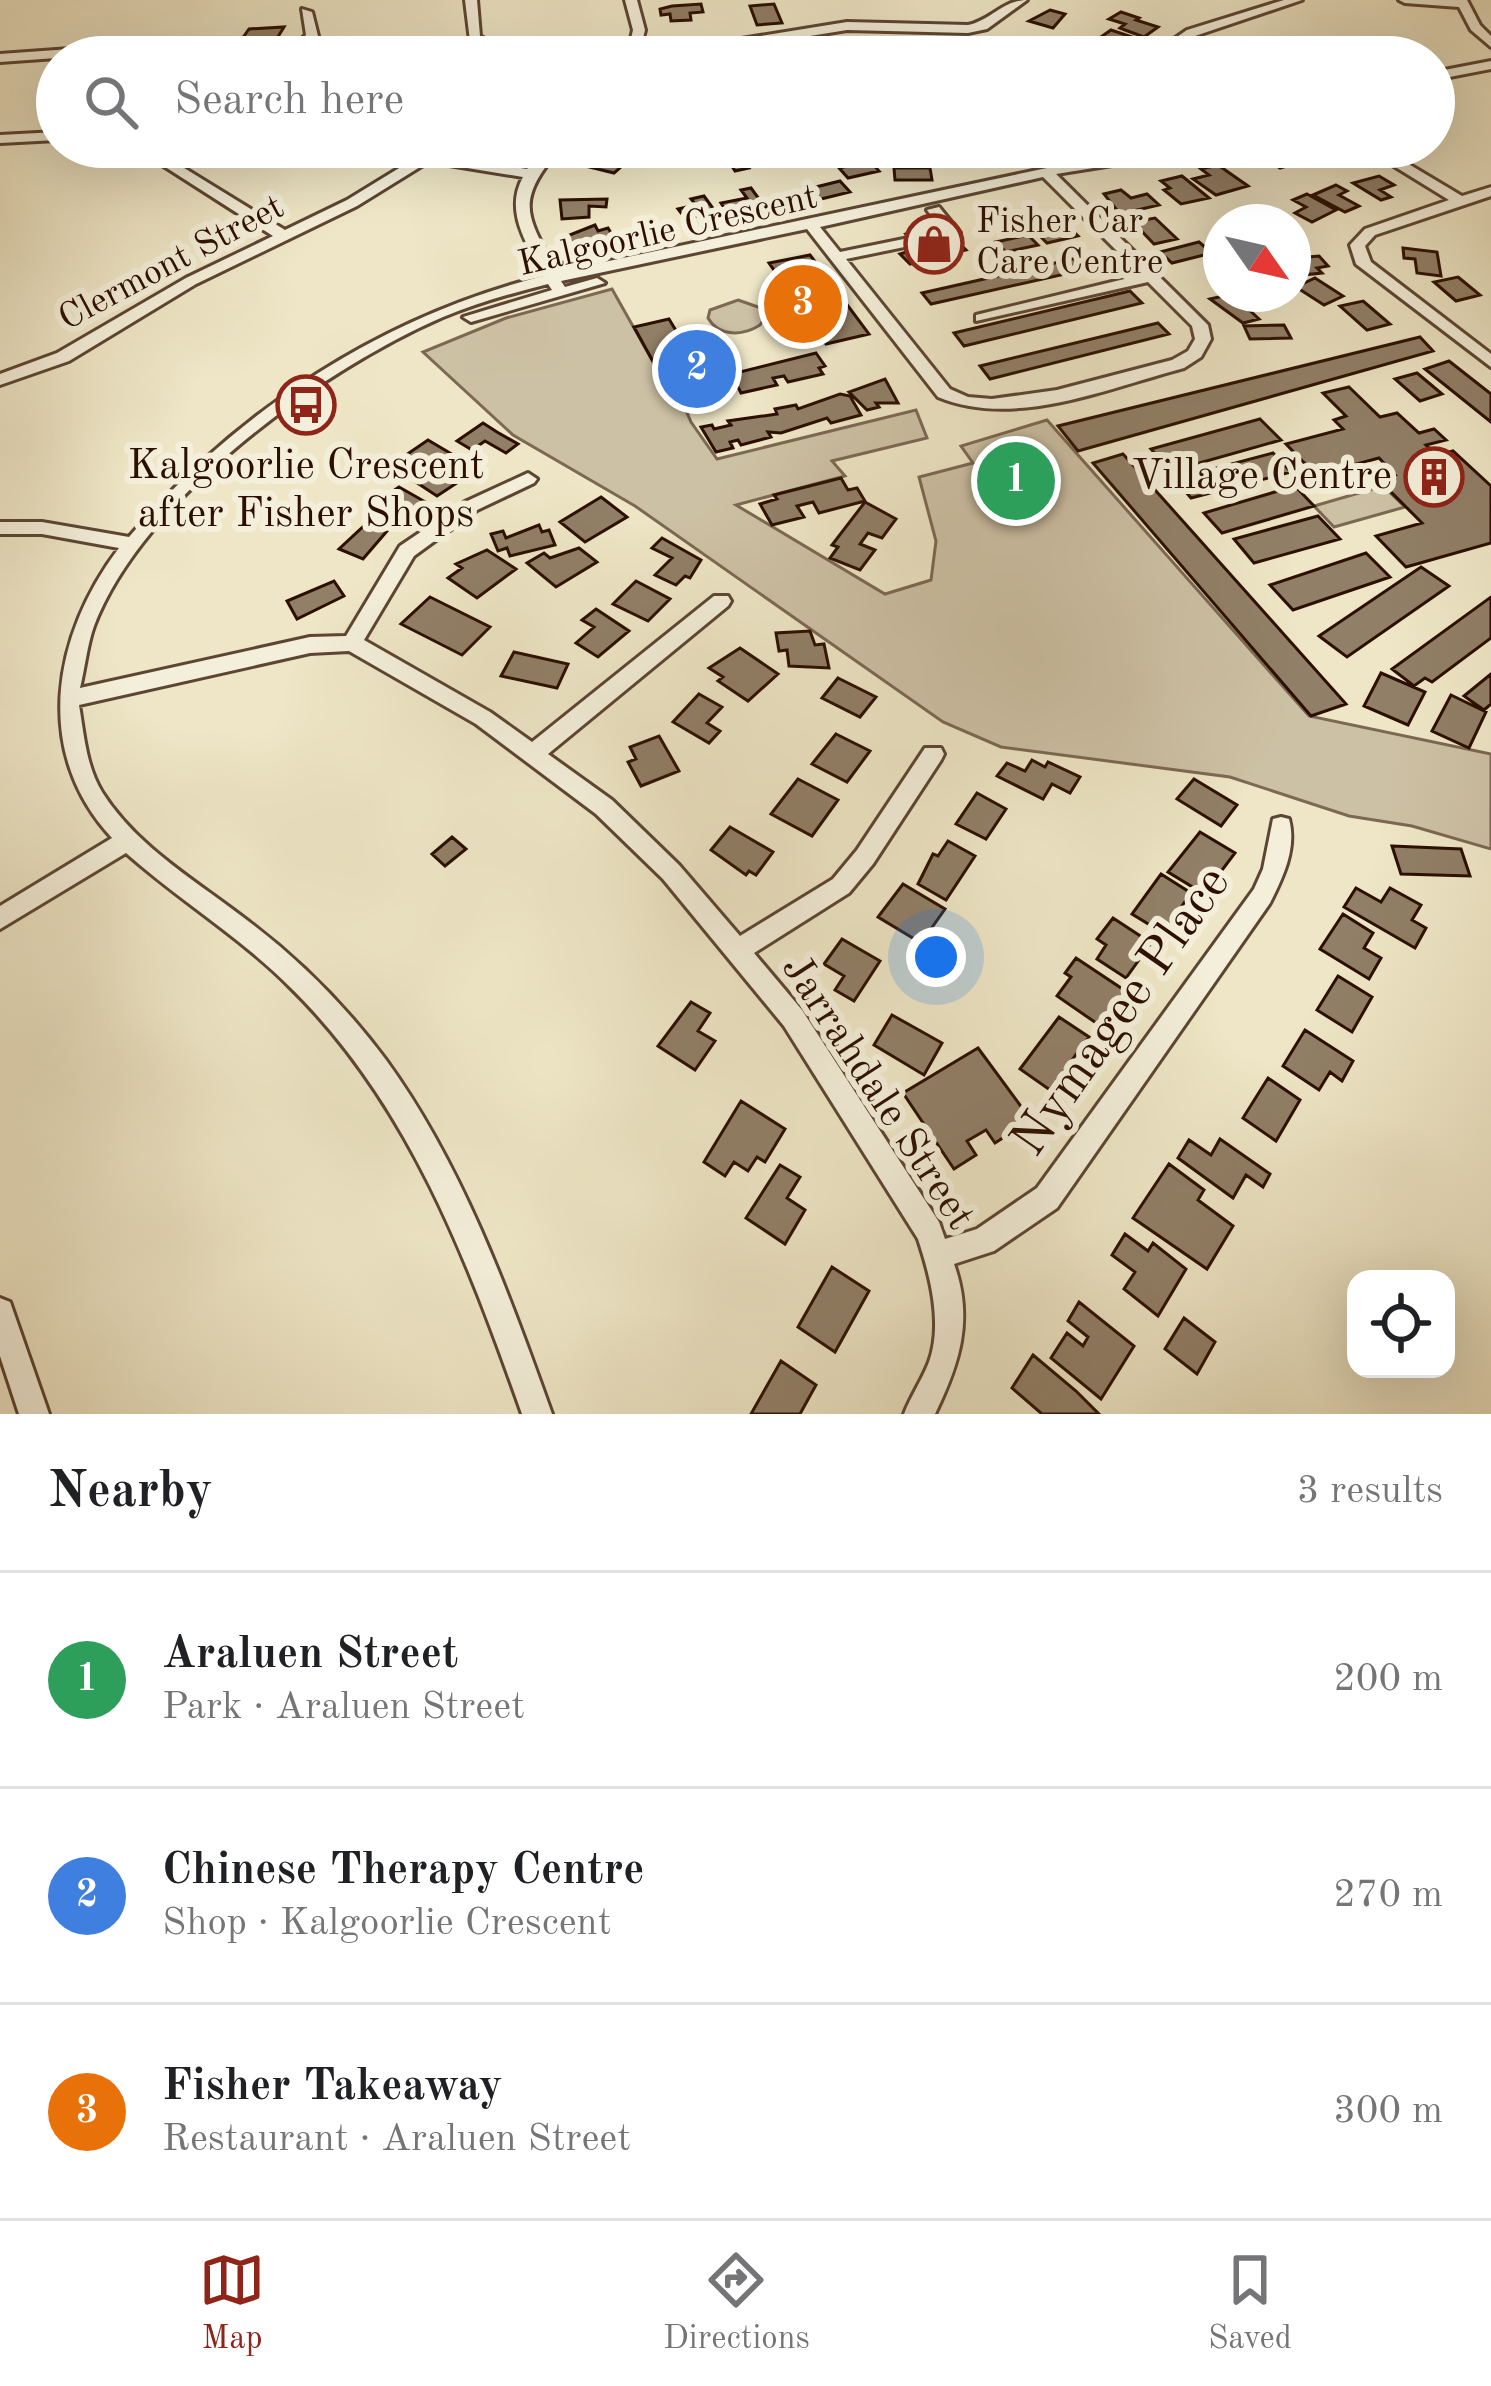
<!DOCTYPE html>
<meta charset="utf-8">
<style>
:root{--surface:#fff;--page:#f2f2f2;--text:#202124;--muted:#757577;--line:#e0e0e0;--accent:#8f2418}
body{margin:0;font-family:"Old Standard TT",serif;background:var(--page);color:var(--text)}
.controls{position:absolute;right:36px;bottom:36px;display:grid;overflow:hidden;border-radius:24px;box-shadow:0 12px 48px #0002}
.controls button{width:108px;height:108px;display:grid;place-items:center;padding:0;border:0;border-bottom:3px solid var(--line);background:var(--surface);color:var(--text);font:60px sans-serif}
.compass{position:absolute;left:1203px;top:204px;width:108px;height:108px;border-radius:50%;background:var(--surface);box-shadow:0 12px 48px #0002;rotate:124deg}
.you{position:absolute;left:936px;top:957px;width:42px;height:42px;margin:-30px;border:9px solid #fff;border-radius:50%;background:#1a73e8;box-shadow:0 0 0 18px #1a73e833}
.badge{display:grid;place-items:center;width:78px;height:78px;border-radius:50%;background:var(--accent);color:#fff;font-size:39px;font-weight:700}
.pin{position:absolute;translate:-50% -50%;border:6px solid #fff;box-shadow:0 3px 12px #0006}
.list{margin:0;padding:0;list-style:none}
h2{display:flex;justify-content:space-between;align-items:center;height:156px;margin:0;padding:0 48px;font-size:51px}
h2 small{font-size:39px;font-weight:400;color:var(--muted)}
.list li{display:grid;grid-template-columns:78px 1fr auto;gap:36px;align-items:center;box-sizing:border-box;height:216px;padding:0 48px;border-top:3px solid var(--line)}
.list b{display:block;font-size:45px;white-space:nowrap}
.list p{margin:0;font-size:39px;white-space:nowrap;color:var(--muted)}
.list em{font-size:39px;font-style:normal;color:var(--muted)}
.icon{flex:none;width:66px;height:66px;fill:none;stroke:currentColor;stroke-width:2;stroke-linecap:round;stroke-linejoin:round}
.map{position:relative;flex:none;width:1491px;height:1414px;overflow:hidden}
.search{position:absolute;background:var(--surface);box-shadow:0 12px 48px #0002;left:36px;right:36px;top:36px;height:132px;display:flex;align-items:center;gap:30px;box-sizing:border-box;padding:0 42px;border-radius:66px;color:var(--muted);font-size:45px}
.sheet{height:804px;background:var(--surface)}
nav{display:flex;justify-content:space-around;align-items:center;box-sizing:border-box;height:168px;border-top:3px solid var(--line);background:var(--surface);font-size:33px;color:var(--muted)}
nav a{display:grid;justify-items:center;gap:6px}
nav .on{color:var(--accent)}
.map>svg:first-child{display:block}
.green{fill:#cdc1a5;stroke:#7c6853;stroke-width:3}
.building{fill:#917f67;stroke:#2c0f01;stroke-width:3}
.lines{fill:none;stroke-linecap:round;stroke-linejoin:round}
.minor-casing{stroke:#5c4532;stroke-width:6}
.minor{fill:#f4efda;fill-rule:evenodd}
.labels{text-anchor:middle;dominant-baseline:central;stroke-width:12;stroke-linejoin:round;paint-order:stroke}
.far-poi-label{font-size:36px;fill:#2c0f01;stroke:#f4efda;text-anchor:start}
.far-street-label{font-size:36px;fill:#2c0f01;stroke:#f4efda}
.poi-label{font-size:42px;fill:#2c0f01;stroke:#f4efda}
.street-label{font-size:42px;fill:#2c0f01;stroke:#f4efda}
.near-street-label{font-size:51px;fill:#2c0f01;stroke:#f4efda}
</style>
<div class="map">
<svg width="1491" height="1414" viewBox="0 0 1491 1414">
<rect width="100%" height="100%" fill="#eee6c6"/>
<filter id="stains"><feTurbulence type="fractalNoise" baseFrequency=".00167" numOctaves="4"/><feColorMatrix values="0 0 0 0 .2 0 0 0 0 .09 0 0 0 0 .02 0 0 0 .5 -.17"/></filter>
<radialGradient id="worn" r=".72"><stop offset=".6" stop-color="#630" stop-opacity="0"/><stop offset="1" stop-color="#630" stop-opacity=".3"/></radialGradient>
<path class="green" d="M612,289L661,376L673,380L691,422L717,459L916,410L927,438L832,461L845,476L736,505L885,594L931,580L936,541L919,477L973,463L961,446L1047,420L1309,716L1491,754V849L1412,826L1349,816L1230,777L1001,747L943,722L635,506L513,435L423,352L506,318Z
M738,300L761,308L765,317L760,325C743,336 719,337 708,318L710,310Z
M1383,486L1405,507L1334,527L1314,506Z"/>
<path class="building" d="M701,4L703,12L690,13L691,20L671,21L670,14L661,15L660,9L672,6Z
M774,4L782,23L757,25L750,6Z
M1050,10L1065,14L1053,28L1029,21Z
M1121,12L1139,18L1136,20L1158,27L1144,37L1125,30L1120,28L1125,24L1109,19Z
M284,27L276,40L242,39L249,29Z
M1111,30L1141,40L1129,49L1098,39Z
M240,40L277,43L269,53L232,50Z
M614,147L609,151L632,157L614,173L577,164L595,148Z
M740,147H756L763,157L744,160L749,168L735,171L724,153L742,150Z
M1299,147H1323L1346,153L1340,162L1297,150Z
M1021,149L1026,159L983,161L979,152Z
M1289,150L1306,160L1280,168L1264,158Z
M870,161L879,171L848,178L839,168Z
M1218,165L1248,186L1216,195L1193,179L1209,175L1201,169Z
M894,168H930L932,180H895Z
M1182,176L1209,198L1181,204L1164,190L1170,188L1161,181Z
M1379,176L1394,185L1380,190L1391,197L1381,200L1353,183Z
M840,181L850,192L817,200L808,189Z
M1336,185L1347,191L1339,195L1359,206L1345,212L1313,195Z
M751,188L770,214L754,217L748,210L728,214L721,203L747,198L741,190Z
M1121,190L1131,198L1147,194L1159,205L1120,214L1104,194Z
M1307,194L1336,210L1312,222L1295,213L1306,207L1293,200Z
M704,196L720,218L707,221L702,215L685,218L678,209L696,205L691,199Z
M607,199L606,207L589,206V217L562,219L560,200Z
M1155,218L1177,239L1154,244L1133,222Z
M595,225L598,231L608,228L616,241L569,251L562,238Z
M1068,226L1078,236L1047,243L1037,233Z
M929,228L944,244L957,241L966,250L910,264L900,254L920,248L906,234Z
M1028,235L1038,245L1006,252L996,242Z
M1199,242L1212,253L1172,263L1160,252Z
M1403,248L1437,252L1441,276L1417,273L1415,259L1404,258Z
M1095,254L1105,265L931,304L922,293Z
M810,255L869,334L826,344L769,263Z
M1319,256L1328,266L1317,268L1322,273L1293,276V263L1300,262L1296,258Z
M1458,277L1480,295L1456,301L1434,282Z
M1315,278L1343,296L1324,305L1296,287Z
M1130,291L1142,303L964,346L954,333Z
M1232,294H1257L1265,301L1245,306L1259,319L1243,323L1210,299Z
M1363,301L1390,324L1367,330L1340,306Z
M669,319L698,367L701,374L673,380L661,376L634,327Z
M1158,323L1169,334L990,379L980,366Z
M1284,325L1291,338L1250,339L1244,326Z
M1420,337L1433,351L1078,451L1058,426Z
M816,353L825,366L819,368L823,374L788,382L784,376L773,378L777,385L741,393L738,387L726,389L730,396L694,405L690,397L683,399L676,388Z
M1449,361L1491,394V422L1425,369Z
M1417,373L1442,394L1420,401L1395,379Z
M885,379L898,403H876L879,407L867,410L849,392Z
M1349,387L1380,417L1397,413L1419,433L1434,429L1446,440L1426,445L1437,455L1453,451L1491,486V543L1406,567L1376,536L1422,523L1379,480L1395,475L1379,458L1316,475L1286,444L1343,429L1334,420L1346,416L1323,393Z
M840,394L850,396L861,415L831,423L827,418L781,433L768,432L771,437L741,445L738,440L730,442L733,448L716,452L701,427L712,425L714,429L731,425L728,421L777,414L775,409L796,405L798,409Z
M1260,419L1281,440L1171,471L1151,449Z
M483,423L497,432L518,444L506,453L485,441L472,450L457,441Z
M428,440L455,456L438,467L444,471L456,463L472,473L437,496L399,471L415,461L406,455Z
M1273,453L1291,472L1191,498L1175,479Z
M1123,454L1346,704L1311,716L1093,463Z
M841,478L848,490L857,488L865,501L819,513L813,502L797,506L804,517L772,525L760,504L777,499L774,495Z
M1295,486L1314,506L1222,533L1204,513Z
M399,487L429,504L397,526L382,516L394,508L381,499Z
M601,497L627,517L585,542L560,522Z
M865,502L896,519L882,538L868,533L860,544L875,550L860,570L830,558L838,547L832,545Z
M1318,516L1340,539L1254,563L1234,539Z
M367,523L387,531L363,559L339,549Z
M539,525L542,532L549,530L555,545L510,556L507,548L498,551L491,534L503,531L506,538Z
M662,538L701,560L690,578L685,576L676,585L655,575L672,558L652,548Z
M579,548L597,562L556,587L527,563L544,553L550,558Z
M487,550L516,569L477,598L448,578L462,568L456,564Z
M1366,553L1390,577L1293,610L1270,585Z
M1421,567L1449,586L1347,657L1319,636Z
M334,581L344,596L297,619L287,601Z
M636,581L670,599L648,621L613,604Z
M430,597L490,627L462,655L401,624Z
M1491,597V638L1432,682L1425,678L1414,686L1392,669Z
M596,609L629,631L598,657L576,643L594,627L582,620Z
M810,631L815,645L824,644L829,668L789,666L787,650L779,651L776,633Z
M740,648L778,674L748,701L718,681L723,677L709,668Z
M514,652L568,664L557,688L501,676Z
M1381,673L1425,692L1408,725L1364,706Z
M1491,674V704L1484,710L1464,696Z
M838,678L876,697L860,717L822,698Z
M699,694L722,707L707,723L720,731L709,743L673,722Z
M1451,695L1486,712L1469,748L1432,731Z
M836,734L870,751L847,782L812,764Z
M659,736L679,771L641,786L628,762L636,759L630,747Z
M1032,760L1045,767L1048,762L1080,777L1070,793L1052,784L1043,799L997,776L1007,763L1025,771Z
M798,779L838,800L812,836L771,814Z
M1194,779L1237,805L1221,826L1177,799Z
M977,793L1006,809L986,839L956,824Z
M730,827L773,852L756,875L749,871L746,875L711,850Z
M1200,832L1235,853L1204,894L1168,872Z
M452,837L466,849L445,866L432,854Z
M948,841L975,856L946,900L918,884L933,854L938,856Z
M1392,846L1461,849L1470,876L1401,874Z
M1161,874L1191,893L1163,933L1132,914Z
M903,884L945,909L921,943L878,917Z
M1356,888L1381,902L1390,888L1421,905L1412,920L1426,928L1415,948L1344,907Z
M1343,914L1373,933L1364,948L1381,958L1369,979L1320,949Z
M1113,918L1151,943L1126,978L1097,959L1106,945L1097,939Z
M842,939L880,961L854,1001L835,990L844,976L824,964Z
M1076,958L1127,992L1102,1027L1057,996L1071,977L1065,973Z
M1338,976L1372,997L1352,1032L1317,1010Z
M691,1002L710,1013L698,1031L715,1041L695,1070L658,1046Z
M892,1015L942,1043L924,1075L874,1045Z
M1059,1017L1089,1037L1050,1090L1020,1069Z
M1305,1030L1353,1061L1342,1081L1330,1072L1319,1090L1283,1066Z
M978,1048L1031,1120L995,1143L986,1130L967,1141L976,1155L954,1169L903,1093Z
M1268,1078L1300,1100L1276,1141L1243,1118Z
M741,1101L785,1129L765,1162L757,1157L748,1171L734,1162L725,1176L704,1162Z
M1220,1139L1270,1174L1263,1187L1246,1175L1233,1198L1178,1158L1189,1140L1211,1155Z
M1169,1164L1204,1190L1198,1200L1233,1226L1207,1269L1133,1218Z
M780,1165L800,1177L787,1198L805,1210L785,1244L746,1218Z
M1125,1234L1148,1251L1153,1243L1186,1269L1158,1316L1124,1289L1135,1272L1112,1255Z
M832,1267L869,1291L835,1352L798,1327Z
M1079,1302L1134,1346L1101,1399L1051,1358L1067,1333L1083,1346L1088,1337L1068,1321Z
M1184,1318L1215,1342L1197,1374L1165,1349Z
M1033,1355L1076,1391L1099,1414H1042L1012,1388Z
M781,1361L816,1385L800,1414H751Z"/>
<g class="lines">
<defs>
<path id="minor" d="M465,0H477L480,36L512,57H497L470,41Z
M625,0H637L645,30L642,42H723L847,22L968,25C990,21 1003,0 1027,0L987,29L968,33L847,30L723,50H641L639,57H627L633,30Z
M1284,0H1302L1195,36L1162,57H1148L1187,30Z
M1399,0H1467L1480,25L1491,36V47L1471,30L1459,7L1405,3Z
M302,9L312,12L318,36L295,57H282L306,35Z
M98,47L200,53L206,57L98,55L0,62V54Z
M1491,61V69L1434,80V72Z
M57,132V140L0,143V135Z
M134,147H150L285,230L347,200L422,154L412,147H430L452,157L527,169L546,147H561C515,202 525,213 557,272L1066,164L1163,152L1181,147H1203L1149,165L1131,162L1056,174L1208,325L1211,339L1201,357L1184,368C1108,388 1015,429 938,397L807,229L561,281L565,287L597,278L605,283L471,322L463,317L552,290L548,284C512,293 477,303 443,317C321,370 143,498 94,626C87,645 85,668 80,688L310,637L346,636L400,546L465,502L528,473L537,479L534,483L477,510L414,556L364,640L490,712L532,742L714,596H728L731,601L728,606L548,754L612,800L679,865L740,936L833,879L857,850L925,748H941L944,754L941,760L873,864L849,893L754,953L802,1010L939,1222L945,1239L977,1229L1037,1188L1254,889L1263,869L1273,819L1281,817L1289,819C1297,848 1283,877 1270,903L1057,1208L994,1251L954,1264C974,1320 959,1364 935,1414H904C911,1396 922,1380 929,1362C943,1324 930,1275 918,1239L784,1026L663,879L596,814L476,724L349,651L310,653L79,705C84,734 86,766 102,792C138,849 200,883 252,924C303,963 348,1009 386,1060C463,1166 508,1292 552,1414H522C467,1259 409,1103 289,986C239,936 179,900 126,853L0,929V906L112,838C32,752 53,635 119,548L42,534H0V522H42L129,537C238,410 381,317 543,276C527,243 504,212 523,177L449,165L433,159L357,206L196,284L69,361L0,385V374L57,353L186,278L273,236ZM1043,177L1141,275L976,315V321L1148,282L1192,326L1195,339L1188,351L1172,360L1057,390L992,399L968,397L950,389L846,259L958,236L960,233L939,207L927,210L943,231L840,252L820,227Z
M1363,147H1380L1462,196L1491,187V196L1375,235L1365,246L1371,262L1491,354V367L1356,264L1350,245L1365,229L1449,200Z
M0,1298L10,1302L49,1414H19L0,1356Z"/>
</defs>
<use href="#minor" class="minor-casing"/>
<use href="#minor" class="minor"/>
</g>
<defs>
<symbol id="shop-ring" viewBox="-11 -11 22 22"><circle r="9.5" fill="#f4efda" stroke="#8f2418" stroke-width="1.5"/><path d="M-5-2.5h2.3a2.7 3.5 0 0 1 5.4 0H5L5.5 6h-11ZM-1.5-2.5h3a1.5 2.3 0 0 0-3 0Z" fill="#8f2418"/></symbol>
<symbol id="bus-ring" viewBox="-11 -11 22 22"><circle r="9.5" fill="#f4efda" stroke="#8f2418" stroke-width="1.5"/><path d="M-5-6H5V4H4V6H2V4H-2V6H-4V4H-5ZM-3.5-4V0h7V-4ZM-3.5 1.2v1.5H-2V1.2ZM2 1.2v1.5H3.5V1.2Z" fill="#8f2418"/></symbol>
<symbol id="building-ring" viewBox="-11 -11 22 22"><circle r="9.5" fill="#f4efda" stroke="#8f2418" stroke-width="1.5"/><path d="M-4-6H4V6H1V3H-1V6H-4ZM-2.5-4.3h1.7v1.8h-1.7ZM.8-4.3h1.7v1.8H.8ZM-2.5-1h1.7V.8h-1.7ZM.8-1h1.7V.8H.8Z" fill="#8f2418"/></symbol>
</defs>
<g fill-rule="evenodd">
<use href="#shop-ring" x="901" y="211" width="66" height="66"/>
<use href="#bus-ring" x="273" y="372" width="66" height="66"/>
<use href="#building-ring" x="1401" y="444" width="66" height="66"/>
</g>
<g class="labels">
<g class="far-poi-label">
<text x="976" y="223">Fisher Car<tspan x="976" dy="41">Care Centre</tspan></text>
</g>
<g class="far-street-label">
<text transform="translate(668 232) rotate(-13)">Kalgoorlie Crescent</text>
<text transform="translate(172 264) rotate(-28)">Clermont Street</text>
</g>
<g class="poi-label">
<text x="306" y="467">Kalgoorlie Crescent<tspan x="306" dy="48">after Fisher Shops</tspan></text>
<text x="1392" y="477" text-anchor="end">Village Centre</text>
</g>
<g class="street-label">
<text transform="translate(877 1093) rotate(57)">Jarrahdale Street</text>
</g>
<g class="near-street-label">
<text transform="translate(1122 1012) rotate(-55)">Nymagee Place</text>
</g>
</g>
<rect width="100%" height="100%" filter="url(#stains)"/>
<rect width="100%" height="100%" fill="url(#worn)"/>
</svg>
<div class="controls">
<button><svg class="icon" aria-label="locate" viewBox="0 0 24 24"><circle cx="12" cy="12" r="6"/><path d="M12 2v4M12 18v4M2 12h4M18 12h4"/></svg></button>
</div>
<svg class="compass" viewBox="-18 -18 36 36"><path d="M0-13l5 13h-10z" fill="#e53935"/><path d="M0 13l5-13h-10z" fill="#757577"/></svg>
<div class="you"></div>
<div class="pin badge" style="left:1016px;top:481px;background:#2e9e5b">1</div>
<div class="pin badge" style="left:697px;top:369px;background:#3f7fe0">2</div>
<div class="pin badge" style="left:803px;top:304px;background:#e8710a">3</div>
<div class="search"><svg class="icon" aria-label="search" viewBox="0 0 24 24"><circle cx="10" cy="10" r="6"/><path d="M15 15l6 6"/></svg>Search here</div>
</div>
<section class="sheet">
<h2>Nearby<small>3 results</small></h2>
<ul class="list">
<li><span class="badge" style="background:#2e9e5b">1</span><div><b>Araluen Street</b><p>Park · Araluen Street</p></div><em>200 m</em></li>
<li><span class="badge" style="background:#3f7fe0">2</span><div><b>Chinese Therapy Centre</b><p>Shop · Kalgoorlie Crescent</p></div><em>270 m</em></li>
<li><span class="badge" style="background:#e8710a">3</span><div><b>Fisher Takeaway</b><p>Restaurant · Araluen Street</p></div><em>300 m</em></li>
</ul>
</section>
<nav>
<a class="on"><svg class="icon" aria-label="map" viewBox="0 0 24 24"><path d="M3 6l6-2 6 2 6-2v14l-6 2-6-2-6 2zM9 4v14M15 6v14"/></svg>Map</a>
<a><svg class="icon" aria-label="directions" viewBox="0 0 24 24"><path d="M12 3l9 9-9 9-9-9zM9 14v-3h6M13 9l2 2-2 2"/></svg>Directions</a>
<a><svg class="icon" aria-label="saved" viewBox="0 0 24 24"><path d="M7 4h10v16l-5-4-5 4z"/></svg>Saved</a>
</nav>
